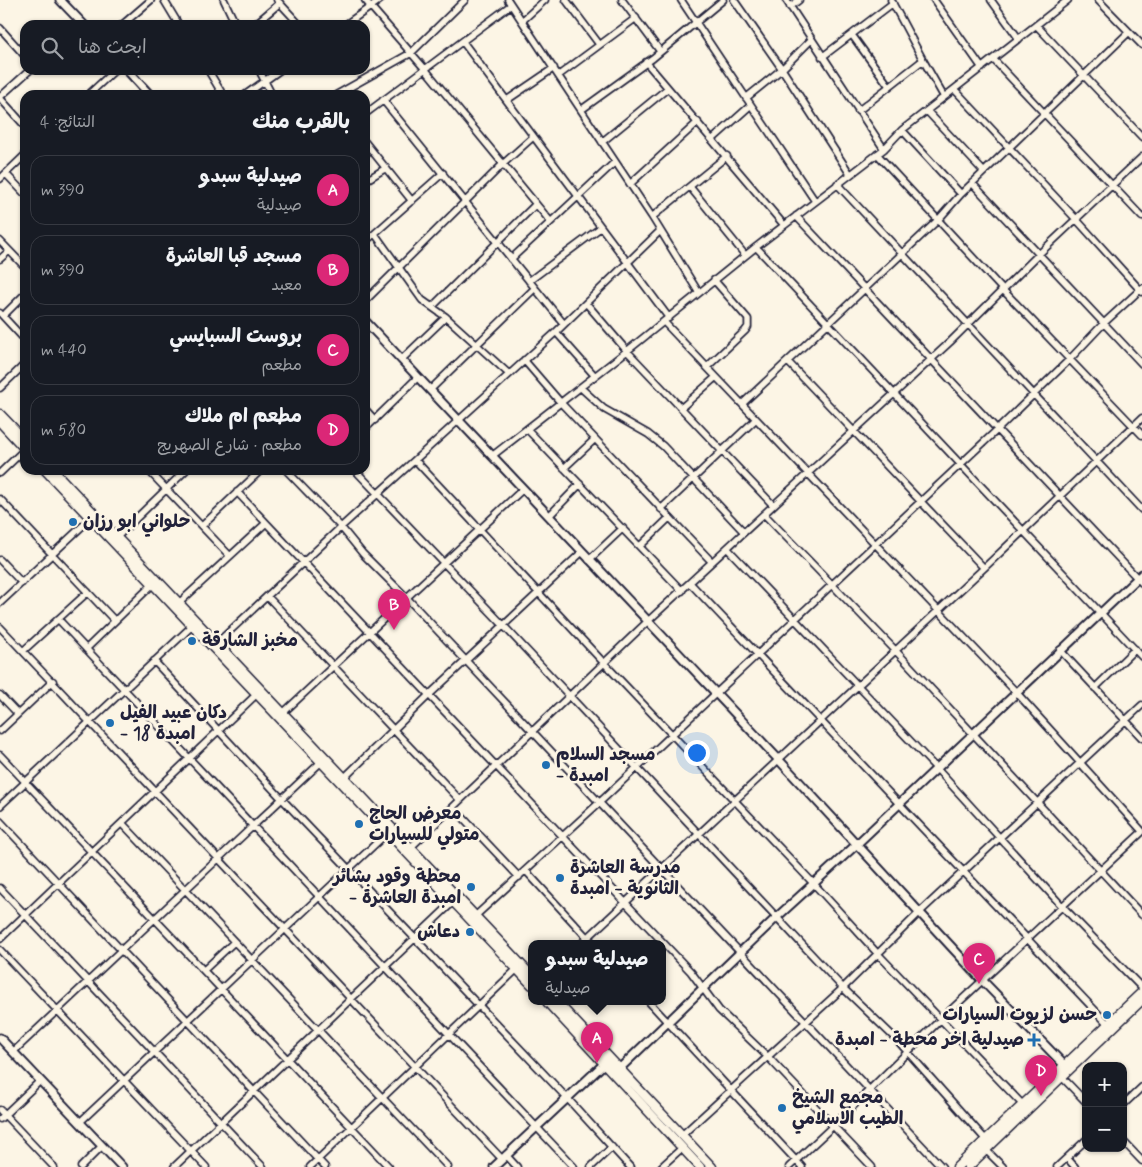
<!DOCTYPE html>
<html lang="ar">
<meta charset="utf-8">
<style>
:root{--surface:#171b24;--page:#20242c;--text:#f1f3f6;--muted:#9ea1a6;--line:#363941;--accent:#db2777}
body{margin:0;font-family:Mynerve,"Playpen Sans Arabic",sans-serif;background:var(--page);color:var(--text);direction:rtl}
.controls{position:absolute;right:15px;bottom:15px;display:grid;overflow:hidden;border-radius:10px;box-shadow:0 1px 4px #0004}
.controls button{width:45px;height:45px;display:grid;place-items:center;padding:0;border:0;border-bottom:1px solid var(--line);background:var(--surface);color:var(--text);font:25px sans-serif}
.you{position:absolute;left:696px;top:752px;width:18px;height:18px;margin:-12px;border:4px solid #fff;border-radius:50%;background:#1a73e8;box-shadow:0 0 0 8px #1a73e833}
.badge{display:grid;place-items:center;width:32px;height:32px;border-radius:50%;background:var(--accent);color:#fff;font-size:16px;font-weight:700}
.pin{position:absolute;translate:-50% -41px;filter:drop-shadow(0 1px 2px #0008)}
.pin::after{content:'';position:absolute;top:26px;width:18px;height:15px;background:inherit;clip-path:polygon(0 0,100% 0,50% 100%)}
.popup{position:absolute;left:528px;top:940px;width:138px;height:65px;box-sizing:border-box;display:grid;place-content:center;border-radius:10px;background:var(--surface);filter:drop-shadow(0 1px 4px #0005);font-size:16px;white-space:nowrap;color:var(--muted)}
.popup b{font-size:19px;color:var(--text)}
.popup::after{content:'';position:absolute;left:50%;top:100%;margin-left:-10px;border:10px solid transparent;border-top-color:var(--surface)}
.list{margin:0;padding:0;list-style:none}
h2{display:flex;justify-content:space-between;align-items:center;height:65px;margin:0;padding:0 20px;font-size:21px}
h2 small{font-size:16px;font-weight:400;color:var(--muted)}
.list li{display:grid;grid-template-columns:32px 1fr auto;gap:15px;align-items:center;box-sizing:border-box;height:70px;margin:0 10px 10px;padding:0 10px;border:1px solid var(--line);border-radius:15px}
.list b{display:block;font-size:19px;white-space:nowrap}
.list p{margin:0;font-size:16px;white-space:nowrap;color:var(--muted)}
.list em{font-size:16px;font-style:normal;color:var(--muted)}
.icon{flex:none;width:28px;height:28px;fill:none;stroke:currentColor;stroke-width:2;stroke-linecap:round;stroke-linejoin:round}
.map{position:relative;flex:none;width:1142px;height:1167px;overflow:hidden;direction:ltr}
.search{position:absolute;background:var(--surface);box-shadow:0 1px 4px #0004;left:20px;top:20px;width:350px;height:55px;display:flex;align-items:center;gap:12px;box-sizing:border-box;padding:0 18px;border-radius:15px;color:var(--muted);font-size:19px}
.panel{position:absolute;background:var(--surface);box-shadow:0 1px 4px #0004;left:20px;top:90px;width:350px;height:385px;border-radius:15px;direction:rtl}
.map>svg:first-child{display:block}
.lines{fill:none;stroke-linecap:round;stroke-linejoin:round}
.minor-casing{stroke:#22223b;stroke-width:9}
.tertiary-casing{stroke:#22223b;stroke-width:11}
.secondary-casing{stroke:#22223b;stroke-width:11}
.minor{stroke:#fcf5e5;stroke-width:5.5}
.tertiary{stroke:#fcf5e5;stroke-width:7}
.secondary{stroke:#fcf5e5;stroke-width:8}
.poi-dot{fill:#1f6fb2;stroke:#fcf5e5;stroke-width:2}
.labels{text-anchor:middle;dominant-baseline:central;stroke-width:5;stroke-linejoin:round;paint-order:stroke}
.poi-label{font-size:18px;font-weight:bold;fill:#22223b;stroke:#fcf5e5;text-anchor:start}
</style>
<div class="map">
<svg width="1142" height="1167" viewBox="0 0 1142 1167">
<rect width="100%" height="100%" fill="#fcf5e5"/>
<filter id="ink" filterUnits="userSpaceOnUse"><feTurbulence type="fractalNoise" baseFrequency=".02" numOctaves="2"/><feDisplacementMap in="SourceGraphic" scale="10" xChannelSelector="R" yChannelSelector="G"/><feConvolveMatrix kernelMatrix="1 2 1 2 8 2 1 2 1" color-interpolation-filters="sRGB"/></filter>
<g filter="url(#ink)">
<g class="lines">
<defs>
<path id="minor" d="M164,0L179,25
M224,0L236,25
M277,0L300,25
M365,0L425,69L550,221
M508,0L652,217L699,293
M566,0L599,44
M622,0L660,51
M681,0L815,201
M734,0L782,69L850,174
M786,0L884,149
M891,0L923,60L944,97
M934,0L982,68
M991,0L1019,39
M1098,0L1142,45
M790,7L799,0
M522,21L545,0
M122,25L151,0
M254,25L280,3
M345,25L380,0
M1036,25L1142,137
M0,28L25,56
M852,35L889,86
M463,42L669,318
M822,57L893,3
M993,59L1142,217
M646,62L784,225
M208,70L223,95
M259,70L272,95
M559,75L636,18
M955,90L1076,219L1142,292
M88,95L115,70
M245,95L280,70
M336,95L411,53L465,0
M0,97L30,70
M0,98L25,126
M746,98L782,69L811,40
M383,100L564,324
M507,100L554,68
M581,110L653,58L723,0
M858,111L923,60
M927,111L984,172
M365,114L511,5
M902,130L961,194
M713,139L751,105
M365,142L412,201
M602,142L668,88
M877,154L1002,289L1142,435
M6,174L25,194
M0,179L25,155
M365,181L386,168
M972,183L1142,364
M630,184L698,122
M837,184L1142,510
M690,187L745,255
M796,216L1142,583
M652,217L727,156
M375,234L422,300L446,317L509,374
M0,241L25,267
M365,242L443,173
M756,247L1142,657
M0,259L9,251
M511,259L615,162
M529,281L600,228
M365,301L504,163L533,137
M586,303L627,351L773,505
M432,307L536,204
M0,313L25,340
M3,316L25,294
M664,322L1016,692L1142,831
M556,332L595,376
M402,359L446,317
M524,360L561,403L712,562
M788,362L984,568
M707,367L745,331L748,327V319L714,280
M0,388L25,364
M581,388L604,409L648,434L663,446L744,532
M430,390L535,288
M742,404L938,220L961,194L1129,32
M681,408L716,377
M365,409L375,420
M365,429L418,377
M527,429L682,591
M492,456L627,351L756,247L884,149L902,130L1068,0
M415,460L604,663L814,884L878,954L1023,1105
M564,468L595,439
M148,470L230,556
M286,470L341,527L363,554L406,597L942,1167
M355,470L504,626L843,988L897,1040L986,1140
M0,473L25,449
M237,492L691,972L719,1010L768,1057L872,1167
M0,499L115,621
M661,509L756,419
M764,514L895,650L1142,915
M549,516L580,484
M202,526L261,470
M117,537L186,470
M640,546L669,518
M727,548L936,768L1062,906L1142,988
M0,560L22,583
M589,560L623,528
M690,583L1108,1024
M267,596L460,800
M0,603L91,518
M179,603L266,523
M58,619L574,1167
M0,627L502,1159
M217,643L341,527L556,332L660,231
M86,649L153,584
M1060,650L1142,738
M23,651L88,592
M154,661L282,799L567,1098L630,1167
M1095,688L1135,649
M0,695L18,714
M283,713L523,489
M0,731L53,681
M0,755L389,1167
M344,778L429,695L582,552
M0,806L192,626
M453,807L519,877
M0,821L325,1167
M122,823L448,1167
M410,848L647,622L950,342L1039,254L1142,157
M526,871L593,944
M0,888L263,1167
M472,919L600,802L997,430L1070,359L1104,323L1142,288
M0,939L259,692
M581,944L984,568L1142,418
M0,950L206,1167
M204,970L234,942
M649,1002L802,1167
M13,1052L320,763
M1060,1075L1086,1102
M1123,1105L1142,1087
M0,1110L54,1167
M0,1119L40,1081
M80,1122L387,833
M682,1135L843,988L920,912L1142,705
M1123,1141L1142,1161
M986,1150L1003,1167
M506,1155L517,1167
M1067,1158L1075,1167
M81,1167L102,1146
M174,1167L452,903
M310,1167L517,969
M591,1167L612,1147
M661,1167L682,1148
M789,1167L833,1126L941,1019L1142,832
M1057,1167L1086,1140"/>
<path id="tertiary" d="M60,0L84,25
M127,70L150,95
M365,321L779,760L982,980L1068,1069
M0,1038L122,1167
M616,1072L777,917L857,844L1142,574
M494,1167L607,1061"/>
<path id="secondary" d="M0,414L25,440
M0,422L25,449
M45,470L532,985
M53,470L532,976
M547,1002L700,1167
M557,1002L712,1167
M957,1167L1142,992
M968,1167L1142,1000"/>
</defs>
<use href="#minor" class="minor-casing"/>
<use href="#tertiary" class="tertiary-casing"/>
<use href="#secondary" class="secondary-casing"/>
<use href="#minor" class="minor"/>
<use href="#tertiary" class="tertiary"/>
<use href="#secondary" class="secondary"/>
</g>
</g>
<g class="poi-dot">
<circle cx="73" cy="522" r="5"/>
<circle cx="192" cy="641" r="5"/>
<circle cx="110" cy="723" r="5"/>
<circle cx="546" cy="765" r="5"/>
<circle cx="359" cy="824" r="5"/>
<circle cx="560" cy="878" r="5"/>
<circle cx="471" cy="887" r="5"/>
<circle cx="470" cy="932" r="5"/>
<circle cx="1107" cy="1015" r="5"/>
<path d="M1031.5 1032.5h5v5h5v5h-5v5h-5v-5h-5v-5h5z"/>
<circle cx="782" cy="1108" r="5"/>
</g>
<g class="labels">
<g class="poi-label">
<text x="83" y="522">حلواني ابو رزان</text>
<text x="202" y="641">مخبز الشارقة</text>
<text x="120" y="713">دكان عبيد الفيل<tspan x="120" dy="21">- امبدة 18</tspan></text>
<text x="556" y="755">مسجد السلام<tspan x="556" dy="21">- امبدة</tspan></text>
<text x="369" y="814">معرض الحاج<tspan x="369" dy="21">متولي للسيارات</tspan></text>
<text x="570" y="868">مدرسة العاشرة<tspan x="570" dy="21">الثانوية - امبدة</tspan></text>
<text x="461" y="877" text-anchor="end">محطة وقود بشائر<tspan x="461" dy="21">- امبدة العاشرة</tspan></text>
<text x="460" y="932" text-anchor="end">دعاش</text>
<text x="1097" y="1015" text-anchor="end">حسن لزيوت السيارات</text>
<text x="1024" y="1040" text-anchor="end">صيدلية اخر محطة - امبدة</text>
<text x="792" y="1098">مجمع الشيخ<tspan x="792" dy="21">الطيب الاسلامي</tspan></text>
</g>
</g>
</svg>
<div class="controls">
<button>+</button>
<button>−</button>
</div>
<div class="you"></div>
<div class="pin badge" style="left:597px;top:1063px">A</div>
<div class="popup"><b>صيدلية سبدو</b>صيدلية</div>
<div class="pin badge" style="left:394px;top:630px">B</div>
<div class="pin badge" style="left:979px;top:984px">C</div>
<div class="pin badge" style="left:1041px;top:1096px">D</div>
<div class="search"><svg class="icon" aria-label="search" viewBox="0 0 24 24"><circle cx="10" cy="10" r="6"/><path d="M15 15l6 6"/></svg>ابحث هنا</div>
<section class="panel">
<h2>بالقرب منك<small>النتائج: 4</small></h2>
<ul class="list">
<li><span class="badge">A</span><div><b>صيدلية سبدو</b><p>صيدلية</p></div><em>390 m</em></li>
<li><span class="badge">B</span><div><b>مسجد قبا العاشرة</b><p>معبد</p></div><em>390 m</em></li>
<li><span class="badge">C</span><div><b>بروست السبايسي</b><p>مطعم</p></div><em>440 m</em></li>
<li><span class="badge">D</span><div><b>مطعم ام ملاك</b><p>مطعم · شارع الصهريج</p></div><em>580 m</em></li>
</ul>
</section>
</div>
